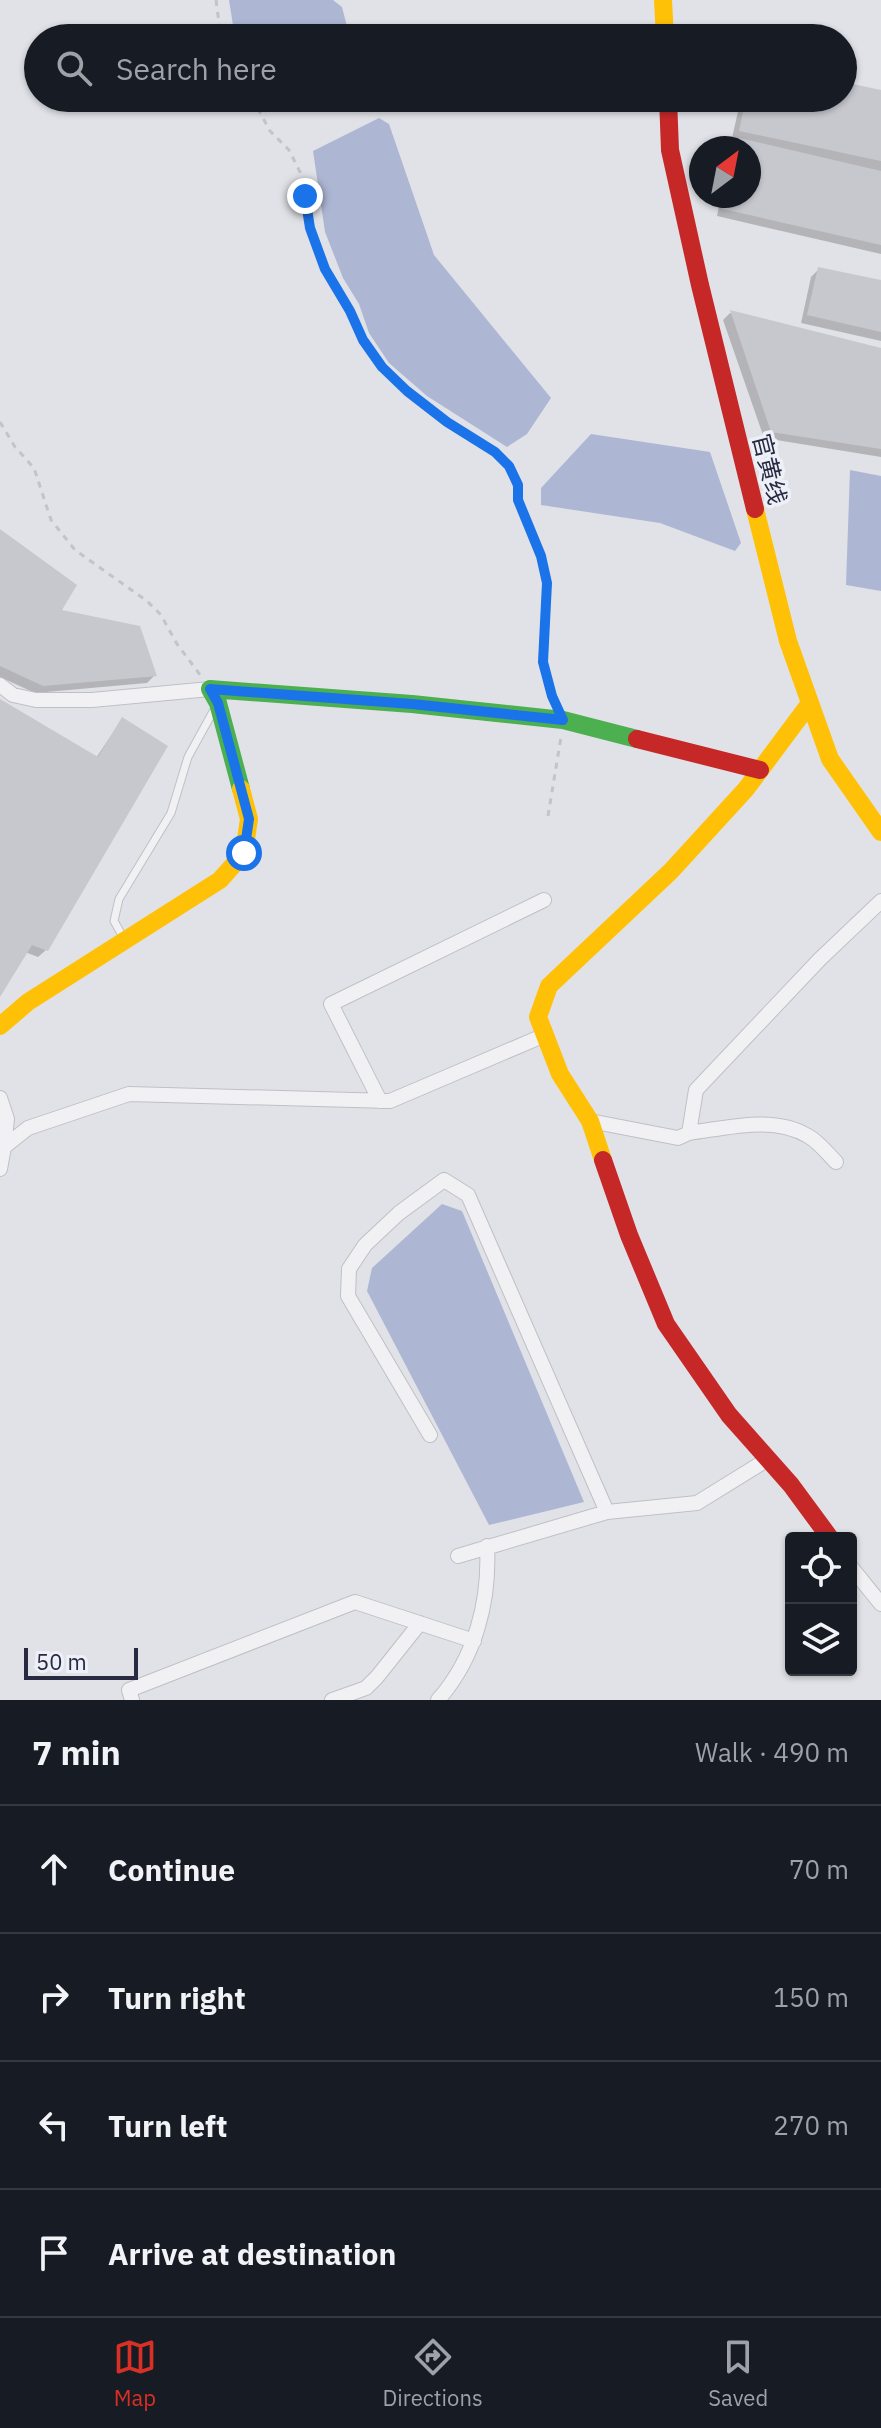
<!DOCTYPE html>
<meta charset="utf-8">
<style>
:root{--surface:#171b24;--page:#242831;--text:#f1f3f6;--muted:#9ea1a6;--line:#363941;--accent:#d93025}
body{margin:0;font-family:"IBM Plex Sans","Noto Sans SC",sans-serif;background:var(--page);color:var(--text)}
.controls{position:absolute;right:24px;bottom:24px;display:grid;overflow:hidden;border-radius:8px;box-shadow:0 2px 6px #0004}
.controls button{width:72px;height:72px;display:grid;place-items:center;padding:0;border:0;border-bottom:2px solid var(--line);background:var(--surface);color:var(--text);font:40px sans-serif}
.compass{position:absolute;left:689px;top:136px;width:72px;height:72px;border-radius:50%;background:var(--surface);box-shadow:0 2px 6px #0004;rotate:32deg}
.scale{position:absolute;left:24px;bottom:20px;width:114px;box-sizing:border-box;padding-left:8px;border:4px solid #272a41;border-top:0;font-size:22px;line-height:28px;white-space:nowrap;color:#272a41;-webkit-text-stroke:6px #eef0f7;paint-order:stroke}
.stop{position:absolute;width:24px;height:24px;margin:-18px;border:6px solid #1a73e8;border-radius:50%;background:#fff}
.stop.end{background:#1a73e8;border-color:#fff;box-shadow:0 2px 8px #0008}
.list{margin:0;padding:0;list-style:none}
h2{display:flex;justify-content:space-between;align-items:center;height:104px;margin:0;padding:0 32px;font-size:34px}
h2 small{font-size:26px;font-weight:400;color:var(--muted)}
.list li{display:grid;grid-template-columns:52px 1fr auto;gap:24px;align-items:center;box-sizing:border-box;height:128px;padding:0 32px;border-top:2px solid var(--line)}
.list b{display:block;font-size:30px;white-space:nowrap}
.list em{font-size:26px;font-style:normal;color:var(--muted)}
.icon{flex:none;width:44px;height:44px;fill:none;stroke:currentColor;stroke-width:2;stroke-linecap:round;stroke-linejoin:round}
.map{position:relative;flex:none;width:881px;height:1700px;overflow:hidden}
.search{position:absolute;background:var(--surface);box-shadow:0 2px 6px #0004;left:24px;right:24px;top:24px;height:88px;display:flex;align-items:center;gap:20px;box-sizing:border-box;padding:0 28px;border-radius:44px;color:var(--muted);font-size:30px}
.sheet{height:616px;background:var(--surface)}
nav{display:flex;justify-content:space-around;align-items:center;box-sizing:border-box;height:112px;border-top:2px solid var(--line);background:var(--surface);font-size:22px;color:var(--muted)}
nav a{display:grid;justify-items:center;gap:4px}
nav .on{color:var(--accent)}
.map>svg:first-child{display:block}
.water{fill:#adb7d4}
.shadow{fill:#0003}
.building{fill:#c7c8ce}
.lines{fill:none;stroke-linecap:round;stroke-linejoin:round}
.lane-casing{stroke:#bfc0c5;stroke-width:9}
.street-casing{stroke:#bfc0c5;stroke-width:16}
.path{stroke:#c3c3ca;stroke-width:3;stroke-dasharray:6 6;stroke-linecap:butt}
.lane{stroke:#f1f1f3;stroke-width:7}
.street{stroke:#f1f1f3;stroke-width:14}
.fast{stroke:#4caf50;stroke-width:18}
.slow{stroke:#ffc107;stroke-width:18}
.jam{stroke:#c62828;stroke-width:18}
.route{stroke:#1a73e8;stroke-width:10}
.labels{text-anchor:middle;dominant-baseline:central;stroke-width:7;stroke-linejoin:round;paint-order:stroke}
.street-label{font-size:24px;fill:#272a41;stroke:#eef0f7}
</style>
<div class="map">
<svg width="881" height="1700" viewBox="0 0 881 1700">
<rect width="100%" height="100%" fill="#e1e2e7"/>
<path class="water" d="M229,0H333L342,7L350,38H235Z
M379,118L389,124L434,255L551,398L527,434L507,447L427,396L389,363L369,333L359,304L343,278L325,232L313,151Z
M591,434L710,452L741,543L735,551L660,523L541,505V488Z
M850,470L881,476V591L846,585Z
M442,1204L462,1211L584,1502L489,1525L367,1291L372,1268Z"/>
<path class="shadow" d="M843,84L881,92V254L717,216L721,196H749V148H732L740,140L732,138L741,98H843Z
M819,269L881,282V341L801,323L811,277Z
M730,313L881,350V457L764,438L723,320Z
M0,532L59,611L155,675L147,683L35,693L0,677Z
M0,701L96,758L122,719L46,950L38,957L25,952L0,993Z"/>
<path class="building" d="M843,82L881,90V161L739,131L746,98H843Z
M739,138L881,171V245L723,209L726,196H749V148H737Z
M818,267L881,280V332L807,315Z
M730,310L881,348V449L771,432Z
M0,529L77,585L62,610L140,626L157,676L43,686L0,666Z
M0,699L98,757L122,717L168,746L48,951L32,945L0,997Z"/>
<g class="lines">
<defs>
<path id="lane" d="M123,937L114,921L119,899L171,813L188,757L215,708"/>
<path id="street" d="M0,685L13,695L36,700H92L210,689
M0,1098L7,1119L4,1147L0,1146
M380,1101L331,1004L544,900
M590,1121L678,1138L689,1133L696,1090L820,959L881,901
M689,1133C727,1128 774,1115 808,1136C819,1142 828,1154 836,1162
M0,1169L4,1147L28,1128L129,1094L390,1101L545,1035
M430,1435L348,1296L349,1269L365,1245L399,1213L444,1180L468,1195L607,1512
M458,1556L607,1512L697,1503L768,1459
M851,1567L881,1604
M132,1700L129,1690L355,1602L474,1641
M332,1700L366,1688L377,1677L420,1623
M438,1700C475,1658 490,1602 487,1546"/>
</defs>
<use href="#lane" class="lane-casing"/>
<use href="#street" class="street-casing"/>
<path class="path" d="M216,0L221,38
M252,98L270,131L289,150L300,172L310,228L325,269L350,311L363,340L382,367L407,391L447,422L495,452L509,466L518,485V500L536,541L547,583L543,662L556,703
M0,422L15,447L34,468L51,520L75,550L147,601L161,615L177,644L201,676
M548,816L561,737"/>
<use href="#lane" class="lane"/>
<use href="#street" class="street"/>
<path class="fast" d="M241,789L218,703L210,689L412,704L563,720L637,739"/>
<path class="slow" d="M663,0L665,38
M755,509L788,641L830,759L881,832
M0,1026L28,1002L220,880L244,853L249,819L241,789
M603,1160L590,1121L560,1074L538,1017L549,986L671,871L746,789L810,703"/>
<path class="jam" d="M668,98L670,150L700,285L755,509
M637,739L760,770
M603,1160L629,1235L666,1324L729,1415L791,1485L830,1538"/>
</g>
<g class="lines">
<path class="route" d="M244,853L249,819L218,703L210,689L412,704L563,720L552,696L543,662L547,583L541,556L518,500V485L509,466L495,452L447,422L407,391L382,367L363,340L350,311L325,269L310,228L305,196"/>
</g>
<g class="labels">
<g class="street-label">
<text transform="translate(770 469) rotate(76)">官黄线</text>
</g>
</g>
</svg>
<div class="controls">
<button><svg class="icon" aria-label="locate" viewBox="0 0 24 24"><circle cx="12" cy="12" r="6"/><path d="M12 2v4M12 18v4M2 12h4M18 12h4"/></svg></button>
<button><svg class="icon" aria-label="layers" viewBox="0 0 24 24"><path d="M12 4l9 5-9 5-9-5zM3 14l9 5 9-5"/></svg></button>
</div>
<svg class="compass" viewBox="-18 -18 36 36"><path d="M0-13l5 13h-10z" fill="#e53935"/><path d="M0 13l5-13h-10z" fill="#9ea1a6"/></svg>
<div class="scale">50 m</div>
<div class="stop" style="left:244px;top:853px"></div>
<div class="stop end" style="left:305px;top:196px"></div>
<div class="search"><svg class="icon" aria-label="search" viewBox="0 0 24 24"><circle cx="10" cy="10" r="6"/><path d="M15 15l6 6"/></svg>Search here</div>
</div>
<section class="sheet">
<h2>7 min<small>Walk · 490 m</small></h2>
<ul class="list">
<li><svg class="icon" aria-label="ahead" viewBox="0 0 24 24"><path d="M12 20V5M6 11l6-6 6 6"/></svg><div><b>Continue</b></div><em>70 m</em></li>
<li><svg class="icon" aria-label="right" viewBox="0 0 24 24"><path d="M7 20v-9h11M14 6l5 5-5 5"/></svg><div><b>Turn right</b></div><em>150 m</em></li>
<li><svg class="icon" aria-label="left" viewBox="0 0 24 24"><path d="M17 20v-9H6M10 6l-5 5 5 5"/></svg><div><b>Turn left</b></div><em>270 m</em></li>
<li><svg class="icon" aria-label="arrive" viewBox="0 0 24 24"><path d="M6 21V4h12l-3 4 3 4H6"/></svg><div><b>Arrive at destination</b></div></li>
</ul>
</section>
<nav>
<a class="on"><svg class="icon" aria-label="map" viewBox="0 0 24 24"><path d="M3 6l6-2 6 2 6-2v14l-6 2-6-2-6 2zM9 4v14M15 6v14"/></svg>Map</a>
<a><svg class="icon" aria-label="directions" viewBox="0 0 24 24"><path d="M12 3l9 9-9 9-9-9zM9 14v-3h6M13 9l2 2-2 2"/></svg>Directions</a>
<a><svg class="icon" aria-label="saved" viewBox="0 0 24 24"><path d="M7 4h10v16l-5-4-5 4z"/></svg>Saved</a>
</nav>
